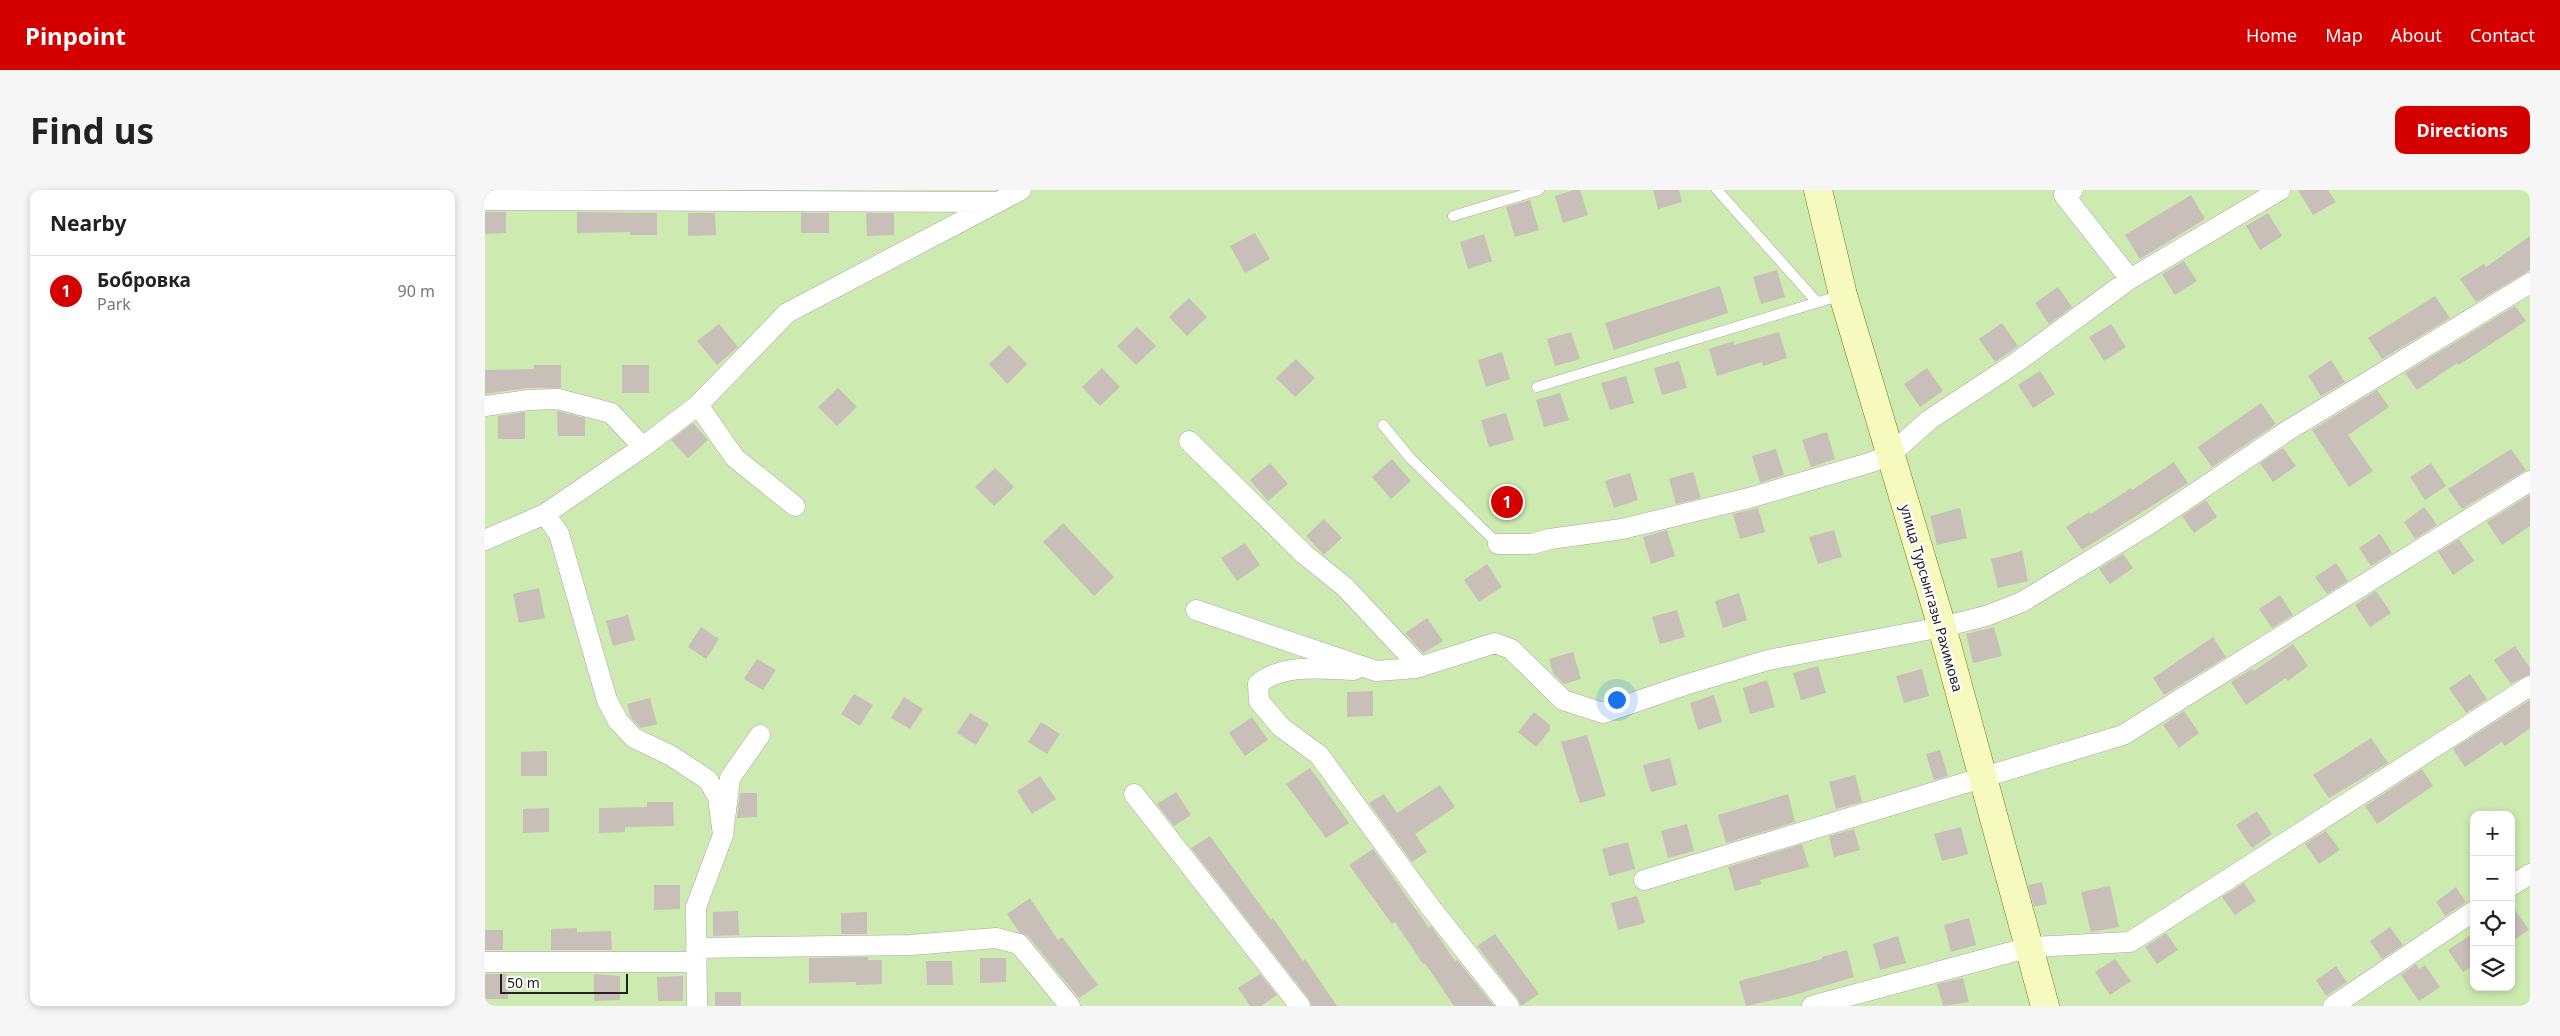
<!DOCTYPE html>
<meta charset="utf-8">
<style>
:root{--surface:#fff;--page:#f6f6f6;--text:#222;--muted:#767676;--line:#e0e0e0;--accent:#d40000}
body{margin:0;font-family:"Noto Sans",sans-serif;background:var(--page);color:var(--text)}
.controls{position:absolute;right:15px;bottom:15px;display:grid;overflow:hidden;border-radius:10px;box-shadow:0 2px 8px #0003}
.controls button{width:45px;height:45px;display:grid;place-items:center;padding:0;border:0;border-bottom:1px solid var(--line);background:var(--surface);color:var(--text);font:25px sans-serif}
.scale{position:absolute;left:15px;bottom:12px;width:128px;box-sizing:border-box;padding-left:5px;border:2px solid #222;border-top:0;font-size:14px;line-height:18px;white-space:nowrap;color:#222;-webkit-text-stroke:4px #fff;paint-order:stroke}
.you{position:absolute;left:1131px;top:509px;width:18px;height:18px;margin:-12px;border:4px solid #fff;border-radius:50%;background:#1a73e8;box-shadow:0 0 0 8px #1a73e833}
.badge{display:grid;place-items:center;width:32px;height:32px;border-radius:50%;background:var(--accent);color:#fff;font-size:16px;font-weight:700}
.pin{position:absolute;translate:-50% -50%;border:2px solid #fff;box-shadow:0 1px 5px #0006}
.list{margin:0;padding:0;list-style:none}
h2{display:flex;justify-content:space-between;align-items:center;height:65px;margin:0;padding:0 20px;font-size:21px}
h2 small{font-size:16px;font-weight:400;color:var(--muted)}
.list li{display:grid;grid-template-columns:32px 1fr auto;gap:15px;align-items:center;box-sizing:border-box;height:70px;padding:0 20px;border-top:1px solid var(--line)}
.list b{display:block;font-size:19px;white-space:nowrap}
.list p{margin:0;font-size:16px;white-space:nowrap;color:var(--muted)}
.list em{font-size:16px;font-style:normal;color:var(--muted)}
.icon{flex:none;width:28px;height:28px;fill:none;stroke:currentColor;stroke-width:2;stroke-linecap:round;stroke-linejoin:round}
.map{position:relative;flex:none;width:2045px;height:816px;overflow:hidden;border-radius:10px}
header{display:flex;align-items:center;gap:30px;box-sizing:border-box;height:70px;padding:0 25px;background:var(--accent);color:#fff}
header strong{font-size:24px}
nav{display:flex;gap:28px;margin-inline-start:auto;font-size:18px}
.intro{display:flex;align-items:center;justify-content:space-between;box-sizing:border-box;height:120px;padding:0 30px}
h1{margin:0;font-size:35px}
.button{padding:12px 22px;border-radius:10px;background:var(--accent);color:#fff;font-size:18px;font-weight:700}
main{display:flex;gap:30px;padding:0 30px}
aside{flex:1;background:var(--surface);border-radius:10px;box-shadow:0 2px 8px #0003}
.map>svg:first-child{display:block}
.grass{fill:#cdebb0;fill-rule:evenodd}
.building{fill:#c7bfb8}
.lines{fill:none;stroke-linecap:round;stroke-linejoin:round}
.lane-casing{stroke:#a9a9a9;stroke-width:11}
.street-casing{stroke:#a9a9a9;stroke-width:21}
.secondary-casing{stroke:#707d05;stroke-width:29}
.lane{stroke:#fff;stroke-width:10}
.street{stroke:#fff;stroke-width:20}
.secondary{stroke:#f7fabf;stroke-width:28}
.labels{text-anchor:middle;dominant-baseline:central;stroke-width:4.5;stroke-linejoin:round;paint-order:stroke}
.street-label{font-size:14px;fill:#222;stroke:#fff}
</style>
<header>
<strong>Pinpoint</strong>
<nav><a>Home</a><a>Map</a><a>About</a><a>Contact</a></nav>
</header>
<div class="intro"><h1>Find us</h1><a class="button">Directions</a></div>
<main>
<aside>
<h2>Nearby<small></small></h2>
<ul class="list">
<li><span class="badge">1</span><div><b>Бобровка</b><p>Park</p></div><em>90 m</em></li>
</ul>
</aside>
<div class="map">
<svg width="2045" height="816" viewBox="0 0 2045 816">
<rect width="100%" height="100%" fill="#f2efe9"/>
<path class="grass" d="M0,0H2045V816H0ZM1989,625H2026V797H1989Z"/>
<path class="building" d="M1089,0H1095L1103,25L1078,33L1070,6Z
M1168,0H1194L1197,12L1173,19Z
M1813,0H1843L1851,12L1828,25Z
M1706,5L1720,29L1655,69L1640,45Z
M1045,10L1054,40L1030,47L1021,17Z
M0,22H21V43L0,44Z
M92,22L172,23V45H145V42L92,43Z
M203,23H230L231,45L203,46Z
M316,23H344V43H316Z
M381,23H409V45L382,46Z
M1783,23L1797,46L1775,60L1761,36Z
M770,43L785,69L760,83L745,56Z
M999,44L1007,71L983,79L975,52Z
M2045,46V80L1991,112L1975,89L1999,74L2001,77Z
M1699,71L1712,91L1690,105L1677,84Z
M1292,80L1300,107L1276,114L1268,87Z
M1235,96L1243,123L1129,160L1120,133Z
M1573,97L1587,117L1564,134L1550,113Z
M1950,106L1965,128L1897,169L1883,148Z
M704,108L722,127L702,146L684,127Z
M2030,116L2041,131L1974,175L1972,173L1932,200L1920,183Z
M1517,133L1533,156L1510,172L1494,149Z
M234,134L253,157L232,175L212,151Z
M1626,134L1641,157L1619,171L1604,147Z
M652,137L671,156L651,175L632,156Z
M1086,142L1095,169L1070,176L1062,149Z
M1294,142L1302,168L1278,176L1277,172L1232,186L1224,159L1249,151V155Z
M524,155L542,174L522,194L504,174Z
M1017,162L1025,189L1001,197L993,170Z
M811,169L830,188L810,207L791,188Z
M1846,170L1860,192L1836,206L1823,186Z
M1194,171L1202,198L1177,205L1169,178Z
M49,175H76V198H42L0,204V180L49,179Z
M137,175H164V203H137Z
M617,178L635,197L615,216L597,197Z
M1442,178L1458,201L1435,217L1419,194Z
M1555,181L1570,204L1548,218L1533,195Z
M1141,186L1149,213L1125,220L1116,193Z
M353,198L372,217L352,236L333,217Z
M1892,200L1904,217L1863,245L1888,281L1864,297L1827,240Z
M1075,203L1084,230L1059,237L1051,210Z
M1776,213L1791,234L1727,277L1713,257Z
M72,221L100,228V246H73Z
M40,222V249H13V226Z
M1021,223L1029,250L1004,257L996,230Z
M208,233L223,250L203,268L186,250Z
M1342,242L1350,269L1326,277L1317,250Z
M1798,258L1811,276L1788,292L1775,273Z
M1291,259L1299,285L1275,293L1267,266Z
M2026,259L2041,280L1977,319L1963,299Z
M907,269L926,291L906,309L887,287Z
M1689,272L1703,293L1597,360L1581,337L1604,322L1606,324L1646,298L1647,300Z
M785,273L803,294L783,311L765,290Z
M1946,273L1961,296L1940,310L1925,287Z
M510,278L529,297L509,316L490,297Z
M1208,282L1216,308L1191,314L1184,289Z
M1145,283L1153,310L1129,318L1120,291Z
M2045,305V336L2017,355L2002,332Z
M1721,310L1732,327L1709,343L1697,326Z
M1939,317L1952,335L1930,349L1919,332Z
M1273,318L1280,342L1255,349L1248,324Z
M1475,318L1482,348L1452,355L1445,326Z
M839,329L857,348L839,365L821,346Z
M578,333L629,387L609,406L558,352Z
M1182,340L1190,366L1166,374L1158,347Z
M1349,340L1357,367L1333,374L1324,347Z
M1895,344L1907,363L1886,376L1874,358Z
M1974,349L1989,371L1968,385L1953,362Z
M760,353L775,375L752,391L736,368Z
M1537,361L1543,391L1513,398L1506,369Z
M1638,364L1648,378L1625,394L1614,379Z
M1851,373L1863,391L1842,404L1830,387Z
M1002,374L1017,397L994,412L979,390Z
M54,398L60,428L34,433L28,404Z
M1891,401L1906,423L1885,437L1870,415Z
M1254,403L1262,430L1238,438L1230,411Z
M1795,405L1808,425L1787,438L1774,419Z
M1192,420L1200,447L1175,454L1167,427Z
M143,425L150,450L128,456L121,431Z
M942,428L958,451L938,463L920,443Z
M216,437L234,449L221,469L203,457Z
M1509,437L1517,466L1488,473L1481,444Z
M1728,447L1741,467L1679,505L1668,488Z
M1808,454L1823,476L1803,491L1801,488L1761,515L1746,492L1767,479L1769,481Z
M2030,456L2045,478V484L2026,494L2009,470Z
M1088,462L1096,489L1079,494L1068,483L1064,469Z
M272,469L291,480L278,500L259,489Z
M1333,476L1341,503L1316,510L1308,483Z
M1437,479L1444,506L1419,513L1411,486Z
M1985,484L2002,509L1981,523L1964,498Z
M1282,490L1290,517L1265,524L1258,498Z
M888,501V526L862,527V502Z
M369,504L388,515L375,536L356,524Z
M1229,505L1237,532L1213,540L1205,513Z
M419,507L438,519L425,539L406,528Z
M165,508L172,534L156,538L146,528L142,514Z
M2045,510V538L2020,556L2017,552L1980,577L1968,559Z
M1699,521L1714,543L1694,558L1678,535Z
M1049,522L1065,535V540L1051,557L1033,542Z
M485,523L504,534L491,555L472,543Z
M767,527L783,550L760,566L744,543Z
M556,532L575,544L562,564L543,552Z
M1102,545L1121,606L1095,613L1076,552Z
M1886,548L1903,573L1844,608L1828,585Z
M1455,560L1463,586L1449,590L1441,564Z
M62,561V586H36V562Z
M1185,568L1192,595L1166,602L1158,575Z
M825,578L864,633L841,648L801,594Z
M1937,579L1948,596L1892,634L1880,616Z
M1370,585L1377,612L1351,619L1344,592Z
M555,586L571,609L547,624L532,601Z
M955,595L970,617L930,644L942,662L927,672L884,613L899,604L912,623Z
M691,602L706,625L689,636L672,614Z
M255,603H272V627L252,628Z
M1303,604L1310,632L1241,653L1233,625Z
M162,612H188L189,636L140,637V642L114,643V618L162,617Z
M64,618V642L38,643V619Z
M1772,621L1787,644L1767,658L1751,635Z
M1202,634L1209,661L1183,668L1176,641Z
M1476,637L1483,664L1457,671L1449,644Z
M1369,639L1375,660L1349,667L1344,646Z
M1841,641L1855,660L1834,674L1820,654Z
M725,646L786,730L788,728L818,771L820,769L852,816H827L824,809L706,658Z
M1143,652L1150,679L1124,686L1117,659Z
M1317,654L1324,677L1275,690L1276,694L1250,701L1243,677Z
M888,659L944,738L946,736L970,771L972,770L1009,816H969L940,773L938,774L910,732L907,734L864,675Z
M1557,692L1562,714L1549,717L1543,695Z
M1759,693L1771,711L1750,725L1737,707Z
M169,695H195V719L169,720Z
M1625,696L1634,737L1606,742L1596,702Z
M1971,697L1981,712L1960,726L1951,712Z
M1152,706L1160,733L1133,740L1126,713Z
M545,708L573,750L577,747L613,795L594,808L543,746L534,742L522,724Z
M2026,714L2044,740L2026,752Z
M253,721L254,745L228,746V722Z
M382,722V744H356V723Z
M1484,728L1491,755L1466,762L1459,735Z
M1905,737L1918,755L1897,769L1885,751Z
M92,738V742L126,741L127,760H66V739Z
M0,740H18V760H0Z
M1681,743L1693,760L1672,774L1660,757Z
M1010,744L1054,804L1036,816L1033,809L992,756Z
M1413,746L1421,773L1395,780L1388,754Z
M1984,746L1989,753V775L1978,782L1963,760Z
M1362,760L1369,787L1306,806L1261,816L1254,791L1337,769V767Z
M383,767V770H397V794L371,795V792L324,793V768Z
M495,768H521V792L495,793Z
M1630,769L1646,791L1625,805L1610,782Z
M441,771H467L468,795H442Z
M1931,774L1934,779L1940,775L1955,797L1934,811L1916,785Z
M1851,776L1862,792L1841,806L1831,790Z
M0,784H22L23,809H0Z
M109,784L135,786V810L109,811Z
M775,784L792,805L776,816H765L753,798Z
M198,786V811H173L172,787Z
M1478,788L1484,812L1458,816L1452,794Z
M230,802H256V816H230Z"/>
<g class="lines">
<defs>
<path id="lane" d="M1232,0L1332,112
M968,26L1054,0
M1052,197L1357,105
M898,235L925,268L1013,354"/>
<path id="street" d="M1588,0L1579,5L1645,89
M0,10L510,12
M213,215L250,268L310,316
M0,216L43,210L73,209L126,223L158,257
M704,251L819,364L860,397L935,477
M60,324L74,344L122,510L133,531L149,548L185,565L223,590L233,607L238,645
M0,350L60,324L158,257L213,215L302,123L536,0
M1013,354H1047L1065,349L1137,339L1264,308L1384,273L1405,265L1444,230L1529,174L1645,89L1795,0
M711,420L891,481L931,478L1010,453L1026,459L1078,510L1118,523L1200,495L1283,470L1457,437L1501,426L1537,412L1663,335L1802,241L2045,93
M869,480C837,479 799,473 773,494L774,511L796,537L834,565L946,718L1024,816
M649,604L815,816
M1159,690L1638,545L2045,291
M2026,696L2045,684
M211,758L426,755L511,748L534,754L585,816
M0,772H211
M212,816L211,717L238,645L245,588L275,545
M1327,816L1545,757L1645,752L2045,496
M1848,816L1989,721"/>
<path id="secondary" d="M1333,0L1358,105L1457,437L1560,816"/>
</defs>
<use href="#lane" class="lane-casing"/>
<use href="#street" class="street-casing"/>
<use href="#secondary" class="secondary-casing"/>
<use href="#lane" class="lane"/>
<use href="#street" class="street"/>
<use href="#secondary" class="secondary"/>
</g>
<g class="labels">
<g class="street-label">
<text transform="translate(1447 408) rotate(74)">улица Турсынгазы Рахимова</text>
</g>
</g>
</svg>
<div class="controls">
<button>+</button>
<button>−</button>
<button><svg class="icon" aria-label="locate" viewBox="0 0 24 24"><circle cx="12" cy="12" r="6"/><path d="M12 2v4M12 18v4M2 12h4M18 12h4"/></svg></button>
<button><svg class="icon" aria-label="layers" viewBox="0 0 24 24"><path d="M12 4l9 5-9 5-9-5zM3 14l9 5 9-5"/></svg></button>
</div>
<div class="scale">50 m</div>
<div class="you"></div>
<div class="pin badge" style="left:1022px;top:312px">1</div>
</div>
</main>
